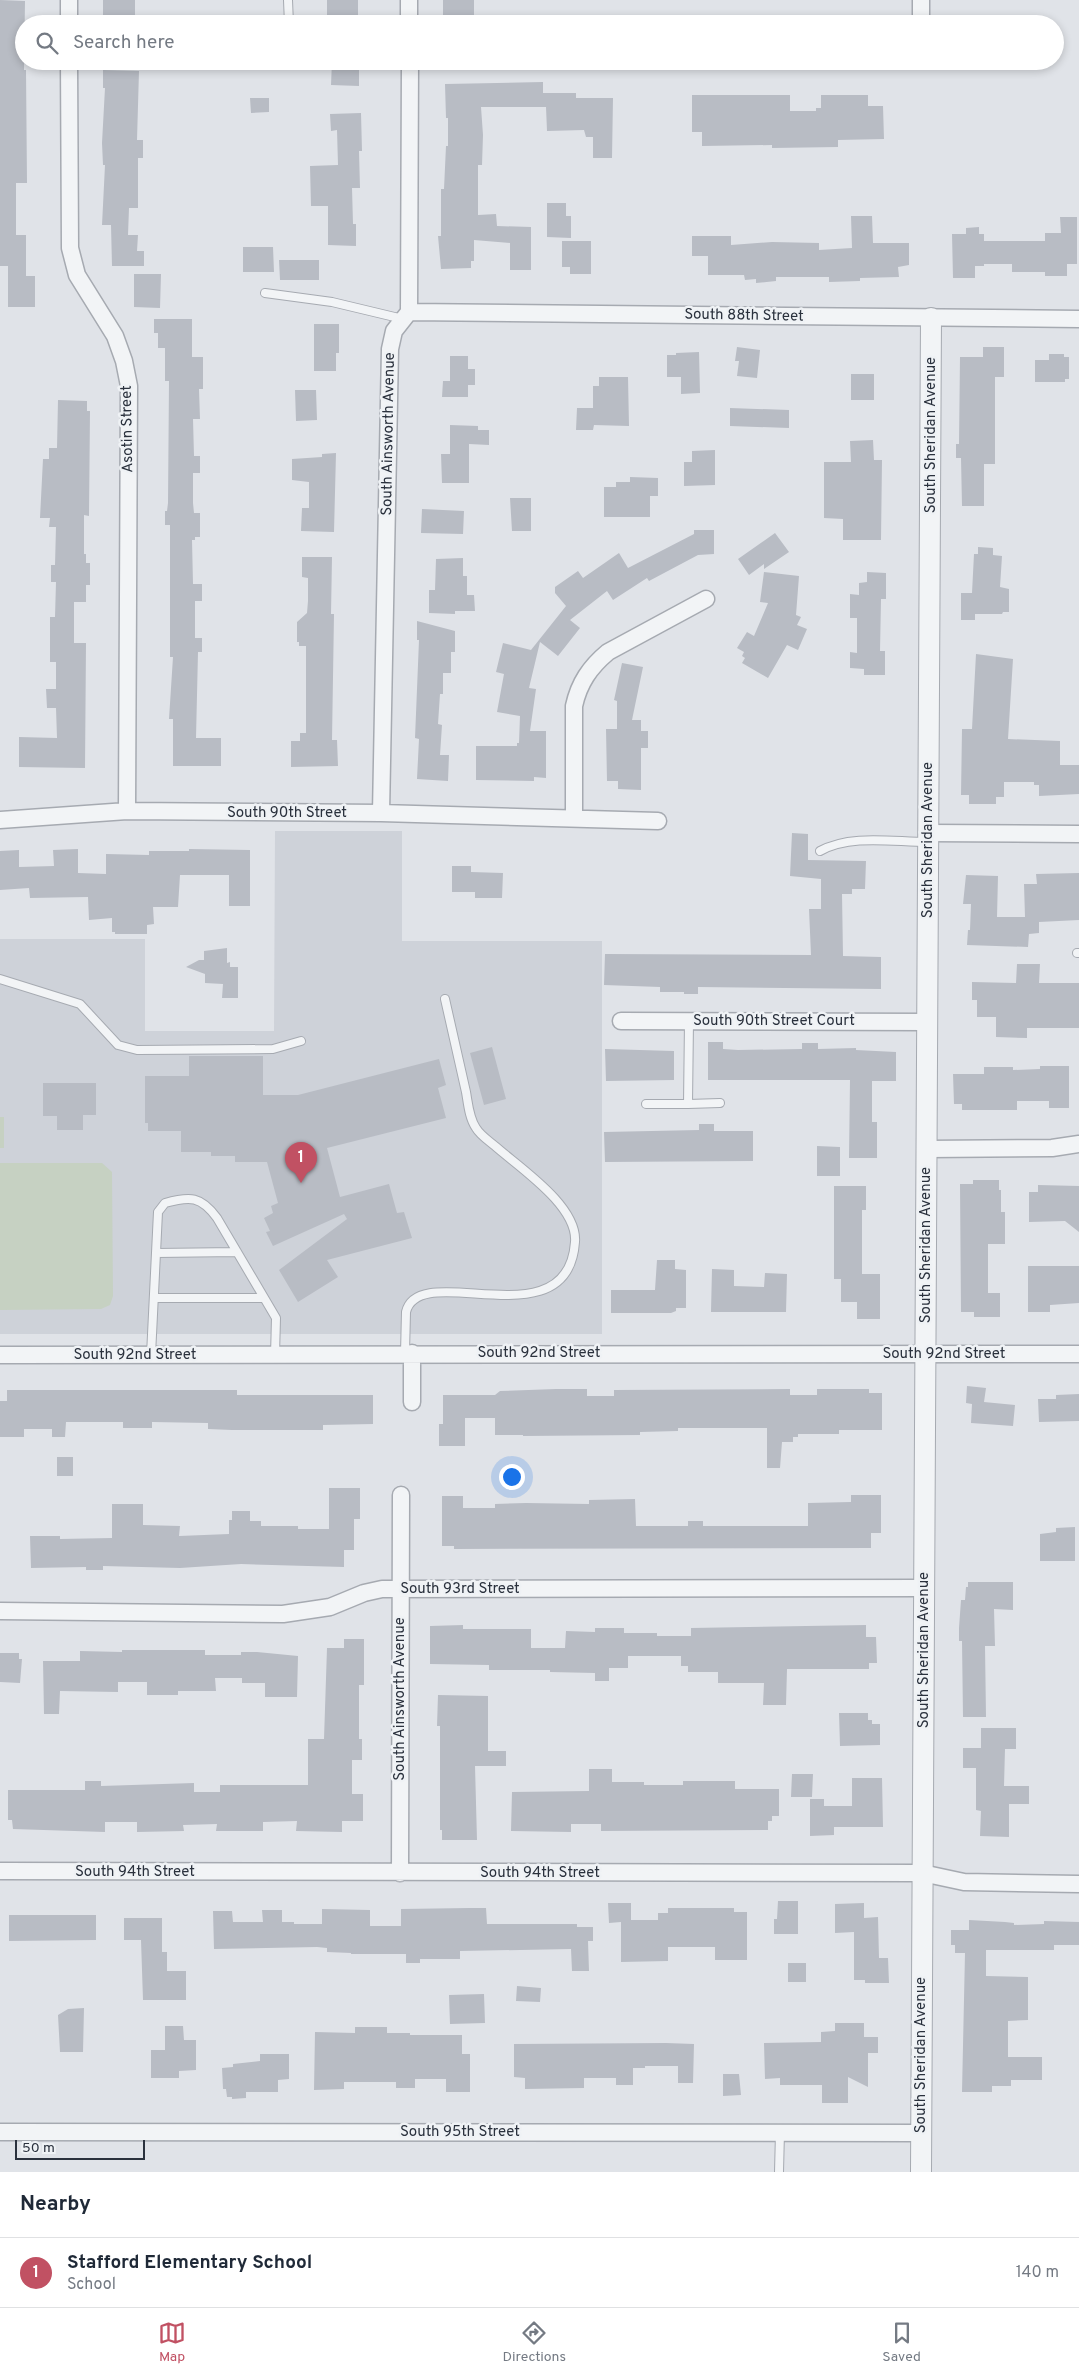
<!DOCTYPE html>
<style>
:root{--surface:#fff;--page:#f6f6f7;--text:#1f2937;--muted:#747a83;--line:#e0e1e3;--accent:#c15163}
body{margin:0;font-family:Overpass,sans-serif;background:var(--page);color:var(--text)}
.scale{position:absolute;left:15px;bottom:12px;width:130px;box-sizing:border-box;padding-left:5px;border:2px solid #2a313d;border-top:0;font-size:14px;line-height:18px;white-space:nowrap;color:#2a313d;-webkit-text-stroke:4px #eff2f5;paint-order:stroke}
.you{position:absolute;left:511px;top:1476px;width:18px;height:18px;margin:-12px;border:4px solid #fff;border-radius:50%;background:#1a73e8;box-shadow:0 0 0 8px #1a73e833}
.badge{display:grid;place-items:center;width:32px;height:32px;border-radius:50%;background:var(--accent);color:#fff;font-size:16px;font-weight:700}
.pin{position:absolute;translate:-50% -41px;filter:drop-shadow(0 1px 2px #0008)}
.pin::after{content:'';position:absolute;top:26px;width:18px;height:15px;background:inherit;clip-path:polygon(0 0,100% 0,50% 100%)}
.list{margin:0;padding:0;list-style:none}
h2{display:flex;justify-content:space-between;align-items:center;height:65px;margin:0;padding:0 20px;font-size:21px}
h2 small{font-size:16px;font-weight:400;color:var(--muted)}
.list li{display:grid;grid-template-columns:32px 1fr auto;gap:15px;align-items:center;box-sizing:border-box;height:70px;padding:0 20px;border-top:1px solid var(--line)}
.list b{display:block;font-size:19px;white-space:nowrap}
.list p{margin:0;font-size:16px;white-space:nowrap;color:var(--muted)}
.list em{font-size:16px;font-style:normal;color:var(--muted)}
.icon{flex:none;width:28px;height:28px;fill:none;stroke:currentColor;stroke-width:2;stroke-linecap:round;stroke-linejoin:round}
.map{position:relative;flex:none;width:1079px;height:2172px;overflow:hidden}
.search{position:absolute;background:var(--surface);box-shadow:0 2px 8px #0003;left:15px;right:15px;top:15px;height:55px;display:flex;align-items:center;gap:12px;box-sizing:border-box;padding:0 18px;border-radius:28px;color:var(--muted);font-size:19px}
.sheet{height:135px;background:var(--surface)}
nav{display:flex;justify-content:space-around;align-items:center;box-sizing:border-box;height:70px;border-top:1px solid var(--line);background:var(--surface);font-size:14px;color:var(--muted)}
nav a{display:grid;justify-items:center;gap:2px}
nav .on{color:var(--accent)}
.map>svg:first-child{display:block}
.built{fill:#ced2d9}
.green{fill:#c6d1c2}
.building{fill:#b8bcc4}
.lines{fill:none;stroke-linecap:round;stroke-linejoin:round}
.service-casing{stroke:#a6aab1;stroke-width:10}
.minor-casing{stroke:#a6aab1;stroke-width:19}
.tertiary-casing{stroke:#a6aab1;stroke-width:22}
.service{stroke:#f2f4f6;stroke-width:8}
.minor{stroke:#f2f4f6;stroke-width:16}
.tertiary{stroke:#f2f4f6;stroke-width:20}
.labels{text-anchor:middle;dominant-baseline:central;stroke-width:5;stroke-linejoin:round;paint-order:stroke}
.street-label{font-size:15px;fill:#2a313d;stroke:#eff2f5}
</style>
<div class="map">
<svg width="1079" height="2172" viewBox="0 0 1079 2172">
<rect width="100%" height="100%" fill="#e0e3e8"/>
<path class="built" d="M275,831H402V941H602V1334H0V939H145V1031H274Z"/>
<path class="green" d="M0,1117H4V1148H0Z
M0,1163H102L112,1172L113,1296L110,1305L101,1309L0,1310Z"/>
<path class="building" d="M0,0L25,1L24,70H26L27,183H16V235H26V276H35V307H8V266H0Z
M103,0H135V19L103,18Z
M327,0H358V24H327Z
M443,0H474V16H443Z
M332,61H359V86L331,85Z
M103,70L139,71L137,140H143V158H138V208H129L128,235H138L137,251H144V266H112L111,225H102L105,165H103L102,143L105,88H103Z
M543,82V93H576V98H613L612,158H593V137H586L584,130L547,131L546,107H481L483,135L482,165H478V215L496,214L497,226L531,227V270H510V243L474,240V261H471V268L441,269L438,236H441V189H444L446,146H448V118H446L445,84Z
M692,95H790V111H816V108H821V95H868V106H883L884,139L838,140V147L772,148V145L702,146V132H692Z
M250,98H269V112L251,113Z
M361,113L362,151H359L360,188H352L353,224H356V246L328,245V206H311L310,166L338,165L337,130L331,131L330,114Z
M547,203H566V216H571V238L547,237Z
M851,216H872L873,243H909V265L898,267L899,277L860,278V281L829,282V277H776V281L756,283V279L745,280L744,275H708V256H692V236H731V245L772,242L819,243V250L852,248Z
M1060,217H1077V264H1067V276H1045V272H1012V264H984V266H975V278H953L952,234H966V228L979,227V234H984V241H1045V233H1061Z
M562,241H591V274H570V267H562Z
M243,247H273L274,272H243Z
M279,260H319V280H280Z
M134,274H161L160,308L134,307Z
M154,319H192V357H203V389H199L200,419H193L194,456H200V473H193V503L194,513H200V537H195V540H192L193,584H202V601H195V638H202V652H198L196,738H221V766H173V719H169L173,657H170V525H165V511H167L168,503L169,381H165V348H158V333H154Z
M314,324H339V353H336V371H314Z
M737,347L760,350L757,378L737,376L739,361H735Z
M983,347H1004V377H995V464H984V506H962L961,458H956V444H959L960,357H983Z
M699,352L700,393L681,394V377H667V355H676V353Z
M1049,354H1064V357H1069V379H1065V382H1035V360H1049Z
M450,356H468V369H475V385H468V397H442L443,381H450Z
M851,374H874V400H851Z
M599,377H628L629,426L594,425L593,430H576L577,408H593V386H599Z
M295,390H316L317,420L296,421Z
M58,400L87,401V411H90L89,516L84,515V554H86V563H90V585H86V602H74V643H86L85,768L19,767V737L57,738L56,708H47L46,689H56V662H50V617H55L56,582H51V565H55L56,527H49L50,518H40L43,459H49V448H57Z
M730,408L789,410V428L730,426Z
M450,425L478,426V430H489V445L469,444V483H442L441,454H450Z
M873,440L874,460H882L881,540H843V519L824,518V462H851L850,441Z
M715,450V485L684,486V462H692V451Z
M336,453L334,532L301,531L302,508H309V482L292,480V459L322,457V454Z
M630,477L658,478V496H650V517H604V487H616V482H630Z
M510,498H531V531H512Z
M422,509L464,511L463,534L421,533Z
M694,530H714V554L698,555L649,581L647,578L613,600L607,591L570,620L580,628L558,656L540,642L529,688L536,689L530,731H546V778L534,777V781L476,780V746H517V743H519L520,716L497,712L504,674L496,672L503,643L531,650L566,606L555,593V587L578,571L583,578L619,553L628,568L694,534Z
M775,533L789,552L764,569V564L749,575L738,559Z
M978,547L993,548V555L1002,556L1000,587L1009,589V612H1003L1002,614H975V620H961V593H972L974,554H978Z
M302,557H332L331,614H334L332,740H337L338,766L291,767V741H300V733H306V646H299V642H297V622L307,613L308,601V578L302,577Z
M463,558V576H467V595H474L475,611H455V614L429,613V590H435L436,559Z
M764,572L799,576L796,615L801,617L797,625L807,629L798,650L787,645L768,678L742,663L745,658L742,656L744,652L737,648L747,632L754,636L768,603L760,602Z
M867,572L886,573V599H881L880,651H885V675H864V669L850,668V652L857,653V618H850V594L859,595V583L867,582Z
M417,621L455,631V652H451V673H443V694H440L438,724L442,725L440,755H449L448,781L417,779L419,739L415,738L419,640H417Z
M976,654L1013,659L1008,739L1060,741V765H1079V794L1039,796V785H1034V782H1004V797H996V804H969V795H961L962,729H972Z
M622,663L643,667L632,720H641V731H648V748H641V790L618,789V781H607L606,729H617V701L614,700Z
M792,833L808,834V860L866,861L865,889H852V894H842L843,956L881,957V989L698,987V994H684V992H660V987L604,985L605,954L811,955L809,909H821V879L790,876Z
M78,849V873L106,874V854L149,855V851H189V849L250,850V906H229V875H180L178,907H153L154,924L147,925V934H115V932H112V918L89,920L88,897L30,898L29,888L0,890V851L19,850V867L54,866L53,850Z
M452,866H471V872L503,873L502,898H475V892H452Z
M1079,873V920L1039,922V933L1029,934L1028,947L967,945L968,930H970L971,904H963L966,875L998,876L997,917H1025L1024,884H1037L1036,874Z
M227,948V963L230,962V967H238V998H222L223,984L205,983V974L186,967L199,960H204V951Z
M1017,964H1040L1039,983H1079V1028H1027V1038L996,1037V1017H977V1000H972V982L1016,983Z
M708,1042H723V1049L738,1050L802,1049V1043H818V1049L856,1048V1050L896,1052V1081H872V1122H877V1158H849L850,1080H708Z
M492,1047L506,1099L484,1105L470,1053Z
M605,1049L674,1051V1080L606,1081Z
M189,1056H263V1095H298L439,1059L446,1085L438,1088L446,1118L327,1148L340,1197L389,1184L397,1213L404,1212L412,1238L327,1260L338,1277L298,1302L279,1270L347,1219L344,1214L273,1246L266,1232L270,1231L264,1218L273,1213L271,1206L278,1203L267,1162H235V1156H211V1152H181V1131H148V1123H145V1076H189Z
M1040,1066H1069V1108H1049V1101H1017V1110H962V1104H954L953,1074H984V1067H1013V1070L1040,1069Z
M43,1083H96V1115H83V1130H57V1116H43Z
M699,1124H714V1131H753V1161L605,1162L604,1132L699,1130Z
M817,1146L840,1147V1176H817Z
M973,1180H999V1190H1001V1212H1005V1244H988V1293H1000V1317H974V1312H961L960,1184H973Z
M1038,1185L1079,1186V1232L1065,1221L1029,1222V1192H1038Z
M834,1186H866V1210H862V1274H880V1319H857V1302H841V1279H834Z
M657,1260H675V1269L686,1270V1308H676V1311L671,1313H611V1290H655Z
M1028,1266H1079V1303L1050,1305V1312H1028Z
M712,1269L734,1270V1286L764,1287L765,1273L787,1274L786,1312H711Z
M967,1386L986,1388L984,1402L1015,1405L1013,1426L971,1423L972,1404L966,1403Z
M556,1389H587V1396H614V1390L790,1389V1395H817V1389H869V1393H882V1430H839V1434H798V1437H793V1442H782L780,1468H767V1428H678V1431L640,1432V1435L523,1436V1435H495V1418H465V1446H439V1424H443V1395H495L500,1391Z
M7,1390H237V1395H373V1424L323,1425V1430H232L208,1429V1423L152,1422V1428H123V1422H66L65,1437H52V1429H24V1437H0V1401H7Z
M1079,1394V1421L1039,1422L1038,1399H1056V1395Z
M57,1457H73V1476H57Z
M329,1488H360V1519H354V1550H344V1567L241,1564L180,1568L103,1566V1570H86V1567L31,1568L30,1536H60V1539L112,1538V1504H143V1525L180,1526L179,1536L229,1534V1520H232V1511H250V1521H261V1526H298V1529H329Z
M851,1495H881V1533H871V1548L454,1549V1546H442V1496H463V1508H495V1504L526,1503L589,1504V1500L635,1499L636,1526H688V1521H703V1526H808V1503L851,1502Z
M1075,1527V1561H1040V1534L1056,1532V1528Z
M968,1582H1013V1610L994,1609L995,1646H985L986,1717H963L962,1641H959V1628L961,1600H965L966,1587H968Z
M463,1625V1629H531V1648H565L566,1631L595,1632V1628H624V1633H657V1636H691V1628L866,1625V1637H876L877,1663H869V1669H787L786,1705H763L764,1683H718V1672H688V1666H681V1656H628V1668H609V1681H595V1673L550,1672V1670H489V1665L430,1664V1626Z
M344,1639H364V1685H359V1739H362V1760H352V1794H363V1821H342V1832L296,1831L297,1821L263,1822V1831H216L217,1824L183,1825L184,1831L137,1832V1822H105V1832L13,1829L12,1820H8V1790H85V1781H101V1786L194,1783V1792H220V1785H308V1739H324L327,1648H344Z
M122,1650H205V1655H241V1652H257L298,1656L297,1697H265V1683H242V1678H215L216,1691H178V1695H147V1682H118V1692L60,1691L59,1714H44L43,1661H80V1651L122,1652Z
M0,1653H19V1659H22L20,1683L0,1682Z
M438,1695L488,1696V1751H506V1766H475L477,1840H442V1830H440V1726H437Z
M839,1713H868V1720H872V1724H880V1745L840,1746Z
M981,1728H1016V1749H1005L1004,1786H1029V1804H1009V1837L980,1836L981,1811L976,1810V1768H963V1748H981Z
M589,1769H612V1782H644V1785H683V1781H735V1789H779V1816H772V1821H768V1830L601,1831V1824H571V1832L511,1831L512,1792L589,1791Z
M792,1774H813L812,1797H791Z
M852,1778H882L883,1827H834V1835L810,1836V1799H824V1806H852Z
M778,1901H798V1934H774V1919H777Z
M608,1903H631V1920H658V1913H668V1908H734V1912H747V1960H715V1947H668V1961L621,1962V1922L609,1923Z
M864,1903V1918L878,1917L879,1958H888L889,1983H865V1980H854V1932L835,1933V1904Z
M469,1908H486L487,1924H577V1927H593V1941H588L589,1971H572L571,1949L460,1951V1959H420V1963H406V1954H351V1953L327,1952V1948L317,1947L214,1949L213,1911H232L233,1922H263L262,1910H282V1922H294V1924H322V1909L370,1910V1926H401V1909Z
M9,1915H96V1940L9,1941Z
M124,1918H162V1952H167V1971H186V2000H143L141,1940H124Z
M969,1920L1005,1922L1014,1923V1925L1044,1924V1921L1079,1922V1945H1054V1950H986V1976L1028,1977V2020L1008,2021V2057H1042V2080H1011V2086H992V2092H962L965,1953H955V1945H951V1930H969Z
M788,1963H806V1982H788Z
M517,1986L541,1988L540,2002L516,2001Z
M484,1994L485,2023L450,2024L449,1995Z
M84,2008L83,2052H60L58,2015L68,2009Z
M835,2023H864V2037H878V2053H868V2087L848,2077V2103H822V2085H780V2078L765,2079L764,2043L821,2042V2032L835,2031Z
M165,2026H183L184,2040H196V2070L179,2071V2078H151V2050H165Z
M355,2027H387V2033H410V2035H462V2054H470V2092H446V2079H415V2088H396V2082H344V2089L314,2090L315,2032L355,2033Z
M666,2043L694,2044L693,2083H678V2066H645V2068H633V2085H616V2078H584V2088L525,2089V2078L514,2077V2044Z
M260,2054H289V2079L278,2080V2092H246V2098L232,2099V2097H227L226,2089H223L222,2068L233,2067V2064L260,2061Z
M723,2074H739L741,2095L723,2096Z"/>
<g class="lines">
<defs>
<path id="service" d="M288,0L289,24
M265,293L332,302L403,319
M820,851C851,834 893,842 927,842
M1077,953H1079
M0,979L80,1004L118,1045L137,1050L273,1049L301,1041
M689,1021L688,1104L720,1103
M646,1104H688
M156,1253L237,1252
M154,1298H264
M405,1353L406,1312C419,1258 568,1343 575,1242C578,1206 520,1168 495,1146C489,1141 480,1135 476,1128C469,1118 468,1103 466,1092C459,1061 452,1030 445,999
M151,1355L158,1212L165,1203C190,1196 201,1196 217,1218L276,1318L275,1355
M779,2172L780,2132"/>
<path id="minor" d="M69,0V24
M409,0V24
M921,0V24
M69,61L70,248L77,275L115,336L124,361L129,386L127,811
M409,312L1079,319
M381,813L390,349L394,331L409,312L410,61
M574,818V706C579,683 590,667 608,652L706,599
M0,820L127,811L381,813L658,821
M929,833L1079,834
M621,1021L928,1022
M927,1149L1052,1148L1079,1144
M0,1355L1079,1354
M412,1402V1353
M0,1611L283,1614L330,1607L364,1593L382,1589L925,1588
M0,1871L922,1873L964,1882L1079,1884
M400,1873L401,1495
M0,2132L921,2133"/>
<path id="tertiary" d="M921,2172L931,318"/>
</defs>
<use href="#service" class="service-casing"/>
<use href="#minor" class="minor-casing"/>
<use href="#tertiary" class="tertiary-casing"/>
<use href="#service" class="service"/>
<use href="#minor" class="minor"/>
<use href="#tertiary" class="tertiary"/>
</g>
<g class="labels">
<g class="street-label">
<text transform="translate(744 316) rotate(1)">South 88th Street</text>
<text transform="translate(128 429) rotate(-91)">Asotin Street</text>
<text transform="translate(389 434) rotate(-89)">South Ainsworth Avenue</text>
<text transform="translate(931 435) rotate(-90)">South Sheridan Avenue</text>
<text x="287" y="813">South 90th Street</text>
<text transform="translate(928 840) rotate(-90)">South Sheridan Avenue</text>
<text x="774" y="1021">South 90th Street Court</text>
<text transform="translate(926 1245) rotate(-90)">South Sheridan Avenue</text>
<text x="539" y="1353">South 92nd Street</text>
<text x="944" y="1354">South 92nd Street</text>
<text x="135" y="1355">South 92nd Street</text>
<text x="460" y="1589">South 93rd Street</text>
<text transform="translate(924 1650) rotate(-90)">South Sheridan Avenue</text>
<text transform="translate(400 1699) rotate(-90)">South Ainsworth Avenue</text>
<text x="135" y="1872">South 94th Street</text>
<text x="540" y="1873">South 94th Street</text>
<text transform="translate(921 2055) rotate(-90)">South Sheridan Avenue</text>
<text x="460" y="2132">South 95th Street</text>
</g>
</g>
</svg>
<div class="scale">50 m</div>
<div class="you"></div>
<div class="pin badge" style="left:301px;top:1183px">1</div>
<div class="search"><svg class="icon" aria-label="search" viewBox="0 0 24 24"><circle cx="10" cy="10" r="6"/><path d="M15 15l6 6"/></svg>Search here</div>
</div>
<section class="sheet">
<h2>Nearby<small></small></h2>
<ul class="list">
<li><span class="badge">1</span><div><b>Stafford Elementary School</b><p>School</p></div><em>140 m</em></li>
</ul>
</section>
<nav>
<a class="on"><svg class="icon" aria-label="map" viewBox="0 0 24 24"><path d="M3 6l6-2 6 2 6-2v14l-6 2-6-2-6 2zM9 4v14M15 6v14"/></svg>Map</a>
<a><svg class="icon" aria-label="directions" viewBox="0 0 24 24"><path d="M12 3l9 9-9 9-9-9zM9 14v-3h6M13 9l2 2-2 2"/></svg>Directions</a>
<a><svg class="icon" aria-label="saved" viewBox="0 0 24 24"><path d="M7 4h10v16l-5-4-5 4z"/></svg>Saved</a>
</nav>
